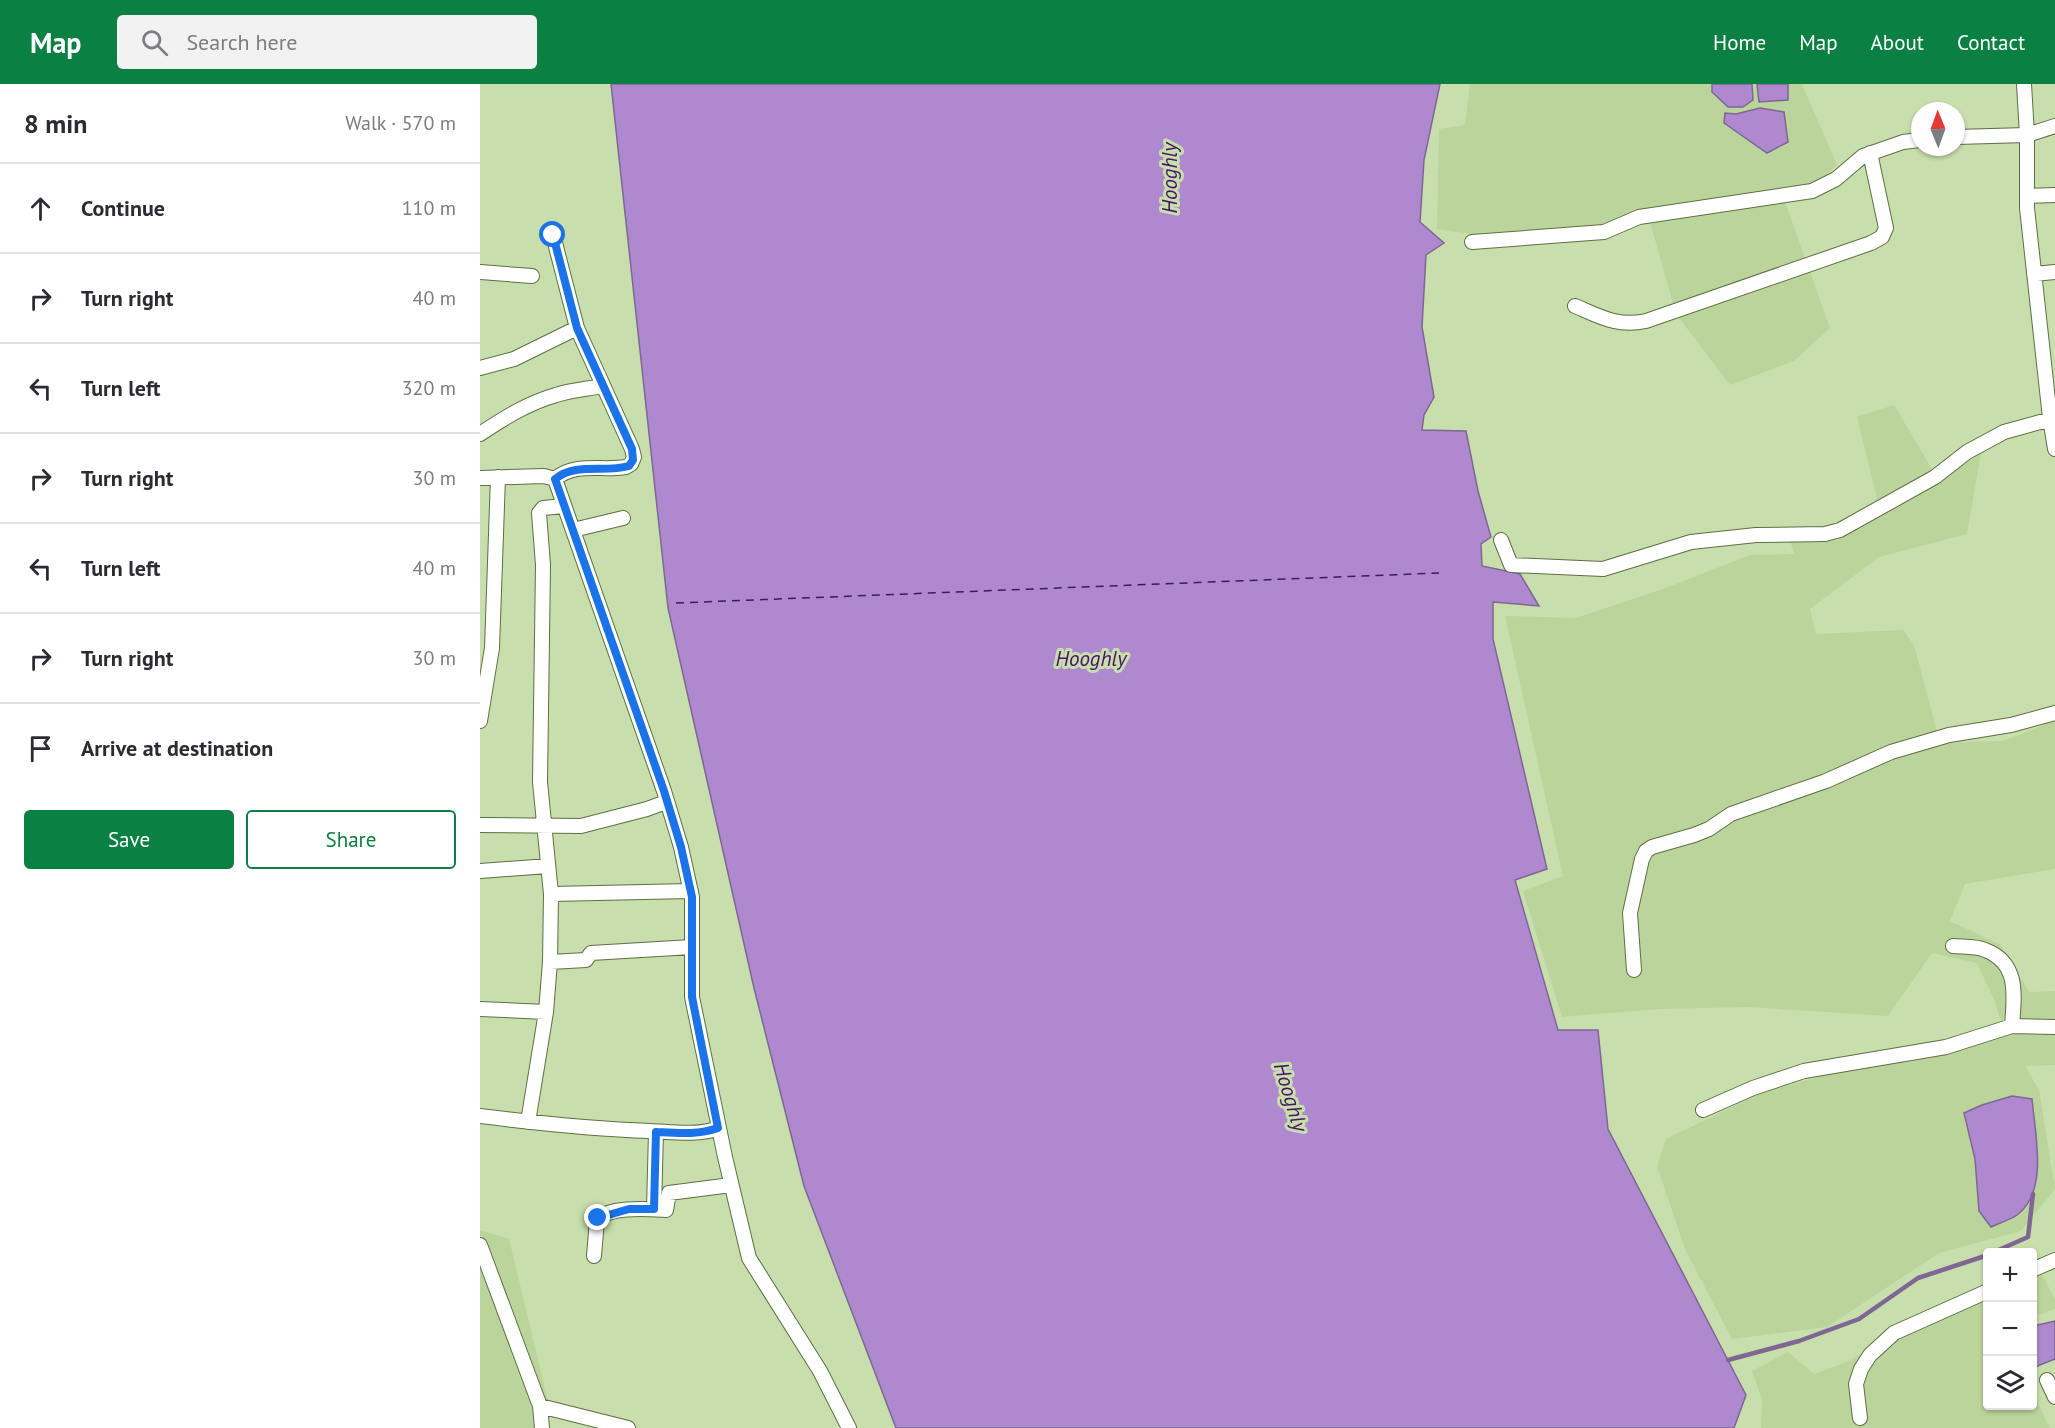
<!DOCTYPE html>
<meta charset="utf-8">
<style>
:root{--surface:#fff;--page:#f2f2f3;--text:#2b2b33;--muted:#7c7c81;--line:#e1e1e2;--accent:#0b8043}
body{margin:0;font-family:"PT Sans",sans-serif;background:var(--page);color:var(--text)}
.controls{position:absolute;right:18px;bottom:18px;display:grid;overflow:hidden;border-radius:6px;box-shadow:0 2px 4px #0004}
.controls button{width:54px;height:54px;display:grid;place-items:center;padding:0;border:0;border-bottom:2px solid var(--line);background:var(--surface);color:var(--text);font:30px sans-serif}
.compass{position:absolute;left:1431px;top:18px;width:54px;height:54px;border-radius:50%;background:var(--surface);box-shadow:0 2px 4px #0004;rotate:359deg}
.stop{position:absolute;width:18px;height:18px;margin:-14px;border:4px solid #1a73e8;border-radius:50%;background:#fff}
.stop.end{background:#1a73e8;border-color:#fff;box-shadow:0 2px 6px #0008}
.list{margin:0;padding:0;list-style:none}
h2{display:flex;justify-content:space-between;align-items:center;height:78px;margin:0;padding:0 24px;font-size:26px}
h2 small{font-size:20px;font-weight:400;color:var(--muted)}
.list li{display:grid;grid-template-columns:39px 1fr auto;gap:18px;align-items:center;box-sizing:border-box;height:90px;padding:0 24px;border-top:2px solid var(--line)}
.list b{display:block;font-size:22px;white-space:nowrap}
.list em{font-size:20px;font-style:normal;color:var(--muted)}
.actions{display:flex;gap:12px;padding:18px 24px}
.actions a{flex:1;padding:14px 0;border:2px solid var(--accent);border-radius:6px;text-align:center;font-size:21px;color:var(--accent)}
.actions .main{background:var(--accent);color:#fff}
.icon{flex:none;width:33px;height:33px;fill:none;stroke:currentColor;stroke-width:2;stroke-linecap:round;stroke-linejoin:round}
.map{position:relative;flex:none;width:1575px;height:1344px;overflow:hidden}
header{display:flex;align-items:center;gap:36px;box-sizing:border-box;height:84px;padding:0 30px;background:var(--accent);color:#fff}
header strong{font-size:28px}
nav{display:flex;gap:33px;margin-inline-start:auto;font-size:21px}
.search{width:420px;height:54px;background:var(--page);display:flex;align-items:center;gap:15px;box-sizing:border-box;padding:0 21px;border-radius:6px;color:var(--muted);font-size:22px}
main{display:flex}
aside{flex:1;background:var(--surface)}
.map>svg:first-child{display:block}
.built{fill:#bbd49c}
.water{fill:#ae89d0;stroke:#7e6793;stroke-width:1.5}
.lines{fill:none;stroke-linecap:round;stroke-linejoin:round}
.stream{stroke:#7e6793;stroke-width:4.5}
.ferry{stroke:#471469;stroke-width:1.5;stroke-dasharray:8 6;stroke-linecap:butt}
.minor-casing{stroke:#5d7043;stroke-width:16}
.minor{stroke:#fff;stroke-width:14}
.route{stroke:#1a73e8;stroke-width:8}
.labels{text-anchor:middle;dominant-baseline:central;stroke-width:6;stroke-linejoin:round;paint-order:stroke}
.water-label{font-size:21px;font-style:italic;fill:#471469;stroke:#c8deac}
</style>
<header>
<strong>Map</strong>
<div class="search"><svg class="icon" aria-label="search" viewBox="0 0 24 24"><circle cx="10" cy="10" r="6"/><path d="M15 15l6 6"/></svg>Search here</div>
<nav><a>Home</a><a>Map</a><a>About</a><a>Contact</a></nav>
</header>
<main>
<aside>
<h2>8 min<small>Walk · 570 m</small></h2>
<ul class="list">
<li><svg class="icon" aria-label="ahead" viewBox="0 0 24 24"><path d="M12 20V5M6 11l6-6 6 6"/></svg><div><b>Continue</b></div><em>110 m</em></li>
<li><svg class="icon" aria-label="right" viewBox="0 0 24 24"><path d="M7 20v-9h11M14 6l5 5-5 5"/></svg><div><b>Turn right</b></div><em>40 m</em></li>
<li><svg class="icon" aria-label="left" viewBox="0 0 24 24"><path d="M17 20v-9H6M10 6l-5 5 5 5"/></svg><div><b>Turn left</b></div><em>320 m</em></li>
<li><svg class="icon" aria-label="right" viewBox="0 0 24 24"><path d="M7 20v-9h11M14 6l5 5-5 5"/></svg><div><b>Turn right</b></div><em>30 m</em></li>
<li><svg class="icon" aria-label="left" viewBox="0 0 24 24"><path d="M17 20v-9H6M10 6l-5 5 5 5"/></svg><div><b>Turn left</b></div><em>40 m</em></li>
<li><svg class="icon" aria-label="right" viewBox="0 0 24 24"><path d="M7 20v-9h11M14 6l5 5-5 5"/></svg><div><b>Turn right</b></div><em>30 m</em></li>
<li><svg class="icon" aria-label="arrive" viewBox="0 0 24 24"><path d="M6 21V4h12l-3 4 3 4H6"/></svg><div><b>Arrive at destination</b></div></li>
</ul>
<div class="actions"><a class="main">Save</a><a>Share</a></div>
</aside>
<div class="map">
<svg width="1575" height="1344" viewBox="0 0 1575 1344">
<rect width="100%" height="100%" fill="#c8deac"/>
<path class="built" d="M990,0H1322L1357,81L1335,101L1300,104L1350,244L1314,277L1250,301L1196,230L1167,127L1119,144L1005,152L957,145L959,45L985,41Z
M1414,321L1459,397L1501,369L1487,450L1399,473L1330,525L1336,550L1423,546L1434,561L1460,659L1523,657L1559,643L1575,634V785L1485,800L1470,837L1521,861L1549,908L1575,907V937H1521L1515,918L1497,879L1452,869L1408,932L1267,923L1180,925L1082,933L1043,807L1083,792L1025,532L1096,534L1183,505L1270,471L1314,470L1310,456L1357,457L1401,431L1377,333Z
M1532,950H1575V981L1545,982L1559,1006L1575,1105L1541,1147L1459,1169L1347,1243L1252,1255L1205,1165L1177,1082L1186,1055L1279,1010L1347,990L1433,977Z
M0,1146L29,1155L68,1317L66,1344H0Z
M1561,1189L1575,1215V1225L1553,1233L1552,1193Z
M1507,1212L1508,1322H1552L1553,1310L1570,1344H1281L1282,1315L1272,1287L1308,1268L1334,1290L1367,1278L1422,1247Z"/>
<path class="water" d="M131,0H960L944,76L940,138L964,159L946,171L942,243L954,313L944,331L942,346L986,347L998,407L1011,453L1001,460L1002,482L1040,490L1059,522L1013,518V555L1067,785L1035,796L1078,946H1118L1128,1045L1266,1311L1254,1344H416L324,1102L274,904L188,524Z
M1232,0H1272L1273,16L1263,23H1248L1232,8Z
M1277,0H1308V16L1279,18Z
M1280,24L1304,28L1308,58L1287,69L1244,39L1245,29L1256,30Z
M1532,1012L1552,1015C1555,1050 1569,1107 1537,1131C1530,1136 1519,1139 1511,1143L1499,1127L1495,1075L1484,1029L1502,1021Z
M1575,1237V1275L1553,1284V1242Z"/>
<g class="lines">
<path class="stream" d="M1514,1168L1548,1153L1553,1110
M1248,1276L1319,1257L1379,1235L1438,1194L1508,1171"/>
<path class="ferry" d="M196,519L959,489"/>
<defs>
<path id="minor" d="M1544,0L1547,51V124L1570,334L1575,365
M1476,53L1547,51L1575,42
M1547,112L1575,111
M73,151L97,244L152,365L154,373L151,380L146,383C121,387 95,378 75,395
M992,158L1124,148L1159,133L1332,107L1356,95L1383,72L1423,58L1440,56
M0,188L52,192
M1554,190L1575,188
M1095,222C1121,233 1137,243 1166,237L1391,159L1402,153L1406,144L1390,69
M0,284L34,275L97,244
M0,350C24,334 48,319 76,311C91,306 107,305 123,302
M0,394L64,392L75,395L184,707L201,763L212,813V913L245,1073L269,1174L340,1287L369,1344
M93,446L143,434
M1021,456L1031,481L1123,485L1211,458L1276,451L1345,450L1360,446L1455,393L1487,368L1524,348L1575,334
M0,637L12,564L18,393
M0,741L101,742L167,725L186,718
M0,787L68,782
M71,810L211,807
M1473,862C1483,863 1496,862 1505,866C1540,879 1534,913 1532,942
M70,878L106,876L111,869L212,863
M1154,886L1150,829L1162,775L1166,767L1172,763L1214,751L1229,745L1251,730L1346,697L1411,668L1469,651L1531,641L1575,629
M0,925L66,928
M1223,1026L1273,1004L1324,987L1466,963L1532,942L1575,943
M0,1032C56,1039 113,1045 170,1047C193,1048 217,1052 239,1044
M48,1038L66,928L70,878L71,810L60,698L63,481L59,429L63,424L84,422
M174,1125L176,1048
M0,1161L60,1322L62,1344
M114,1172L117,1136C129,1122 167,1125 186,1126L189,1109L251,1101
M1552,1186L1575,1176
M1567,1296L1575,1313
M60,1322L148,1344
M1380,1334L1376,1300L1381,1285L1390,1271L1414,1249L1508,1207"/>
</defs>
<use href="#minor" class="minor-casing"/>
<use href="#minor" class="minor"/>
</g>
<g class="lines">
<path class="route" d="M73,151L97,244L152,365L153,376L149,382C124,389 96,378 75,395L184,707L201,763L212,813V913L238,1044C218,1051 197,1049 176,1048L174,1125H149L118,1134"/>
</g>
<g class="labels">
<g class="water-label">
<text transform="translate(689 94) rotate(-90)">Hooghly</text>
<text x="611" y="574">Hooghly</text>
<text transform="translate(811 1013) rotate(73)">Hooghly</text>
</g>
</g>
</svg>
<div class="controls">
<button>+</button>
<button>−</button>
<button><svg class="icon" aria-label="layers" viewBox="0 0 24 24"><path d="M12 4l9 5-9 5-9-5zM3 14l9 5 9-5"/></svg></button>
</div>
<svg class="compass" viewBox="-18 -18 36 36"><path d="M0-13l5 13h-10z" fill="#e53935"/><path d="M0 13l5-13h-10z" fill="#7c7c81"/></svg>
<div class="stop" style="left:73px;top:151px"></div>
<div class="stop end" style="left:118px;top:1134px"></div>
</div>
</main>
